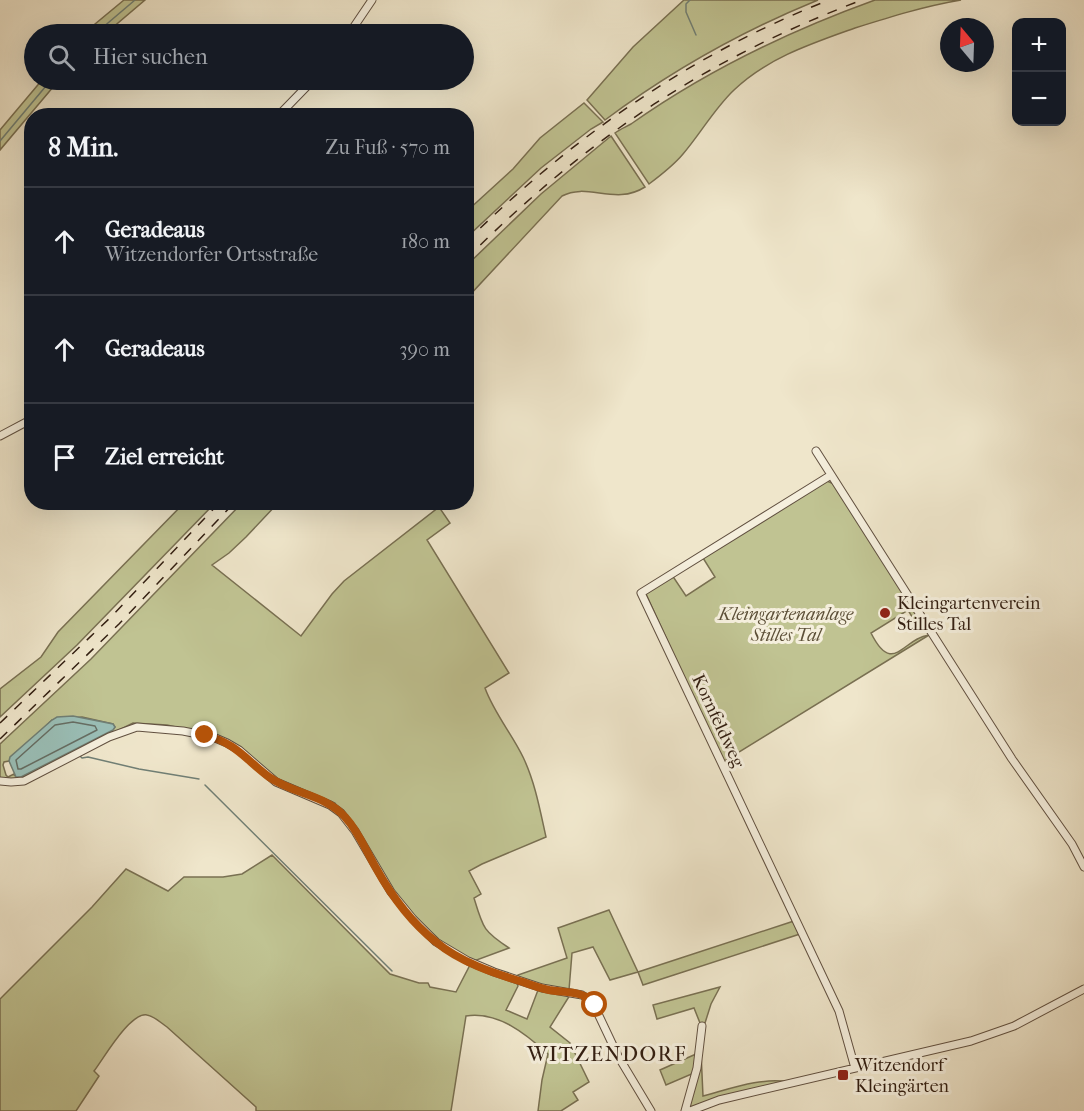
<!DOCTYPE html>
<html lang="de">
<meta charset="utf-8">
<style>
:root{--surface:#171b24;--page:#242831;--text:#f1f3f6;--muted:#9ea1a6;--line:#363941}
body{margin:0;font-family:"IM FELL French Canon",serif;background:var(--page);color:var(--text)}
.controls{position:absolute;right:18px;top:18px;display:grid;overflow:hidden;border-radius:12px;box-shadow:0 6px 24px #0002}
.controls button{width:54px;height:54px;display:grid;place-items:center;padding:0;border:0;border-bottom:2px solid var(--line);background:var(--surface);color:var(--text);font:30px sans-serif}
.compass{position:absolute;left:940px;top:18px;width:54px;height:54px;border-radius:50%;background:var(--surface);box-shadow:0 6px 24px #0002;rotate:341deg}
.stop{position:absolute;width:18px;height:18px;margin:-14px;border:4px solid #b45309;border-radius:50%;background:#fff}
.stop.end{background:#b45309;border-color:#fff;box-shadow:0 2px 6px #0008}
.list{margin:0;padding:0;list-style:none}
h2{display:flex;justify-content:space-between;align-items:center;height:78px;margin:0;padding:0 24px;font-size:26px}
h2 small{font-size:20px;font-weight:400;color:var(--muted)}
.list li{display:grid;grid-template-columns:39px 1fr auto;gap:18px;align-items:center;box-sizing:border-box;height:108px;padding:0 24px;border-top:2px solid var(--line)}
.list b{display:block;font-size:22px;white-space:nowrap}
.list p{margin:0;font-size:20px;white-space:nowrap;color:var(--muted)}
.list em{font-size:20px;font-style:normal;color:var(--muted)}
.icon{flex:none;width:33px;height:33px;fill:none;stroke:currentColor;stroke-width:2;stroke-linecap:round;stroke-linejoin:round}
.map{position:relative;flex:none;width:1084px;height:1111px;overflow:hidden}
.search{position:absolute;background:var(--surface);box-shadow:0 6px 24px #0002;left:24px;top:24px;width:450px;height:66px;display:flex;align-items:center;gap:15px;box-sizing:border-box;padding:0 21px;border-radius:33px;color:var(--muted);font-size:22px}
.panel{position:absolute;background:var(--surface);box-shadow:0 6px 24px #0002;left:24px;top:108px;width:450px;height:402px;border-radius:24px}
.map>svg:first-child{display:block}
.green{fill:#c0c392;stroke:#797052;stroke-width:1.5;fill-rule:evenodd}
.water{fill:#9abfb7;stroke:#707f75;stroke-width:1.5}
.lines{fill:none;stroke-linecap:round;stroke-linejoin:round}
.shore{stroke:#666e64;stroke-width:1.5}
.stream{stroke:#707f75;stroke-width:1.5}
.minor-casing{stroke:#615040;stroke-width:9}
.minor{stroke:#f5efdd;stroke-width:7}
.rail{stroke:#321e11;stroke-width:1.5;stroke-dasharray:10 10;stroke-linecap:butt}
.route{stroke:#b45309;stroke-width:8}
.poi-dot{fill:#8f2418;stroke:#f5efdd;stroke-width:2}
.labels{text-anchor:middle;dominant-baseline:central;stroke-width:6;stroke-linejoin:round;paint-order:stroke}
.poi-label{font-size:18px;fill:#321e11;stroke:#f5efdd;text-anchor:start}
.park-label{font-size:18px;font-style:italic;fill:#5d5038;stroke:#f5efdd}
.street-label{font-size:18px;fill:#321e11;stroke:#f5efdd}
.quarter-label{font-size:21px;letter-spacing:1.5px;fill:#321e11;stroke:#f5efdd}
</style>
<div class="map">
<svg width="1084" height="1111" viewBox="0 0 1084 1111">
<rect width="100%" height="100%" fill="#efe6cb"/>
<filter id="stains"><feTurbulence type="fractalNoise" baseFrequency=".00333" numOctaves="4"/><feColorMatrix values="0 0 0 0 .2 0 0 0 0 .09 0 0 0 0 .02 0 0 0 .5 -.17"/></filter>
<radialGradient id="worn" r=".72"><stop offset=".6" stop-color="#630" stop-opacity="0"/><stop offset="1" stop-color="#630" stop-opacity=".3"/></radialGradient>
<path class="green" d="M124,0H145L105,34H83Z
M684,0H818C742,31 671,71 605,120L587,100L633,47Z
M875,0H961C925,6 890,17 855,28C813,43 767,58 734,90C714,109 701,133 683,154C673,166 661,175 649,184L615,133C620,129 626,127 631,124C706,71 789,31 875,0Z
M42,80H59L0,150V130Z
M584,103L603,122L591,129L541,168L467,237V211L513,169L540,138Z
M611,136L645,187C615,206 588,182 562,196L467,298V265L541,194Z
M827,481L834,484L922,623L917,625L908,610L871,633C893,677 903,638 929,635L723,762L646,594L647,591L672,575L686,596L715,577L703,558Z
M185,502L215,503L77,645L0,717V689L41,657L58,632Z
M242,503H278L246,537L229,553L212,565L301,636L332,594L344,581L439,507L450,523L427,540L509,673L485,688C494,713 512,734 523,757C535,782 540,810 546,837L482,864L469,871L481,894L474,898C483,928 483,931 509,948L474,961L444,944L415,917L393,890L335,803L278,779L240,747L221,737L167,725L133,723L22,778L17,780L0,778V744L91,659ZM82,717L113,724L115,727L113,730L16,777L14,774L8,777L6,775L3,765L4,762L9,761L52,720Z
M272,855L390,974L419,983H428L430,987L456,992L470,965L517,983L518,986L506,1010L527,1019L538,990L570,995L550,1027L570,1043L589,1082L573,1092L578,1100L561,1111H538L542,1080L548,1054C526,1034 498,1011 466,1016L451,1111H256V1107L167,1027C161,1023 154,1016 147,1015C130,1012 104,1058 94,1071L99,1076L76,1111H0V999L92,907L126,869L168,891L184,877H223L242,874Z
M609,910L638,972L794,921L800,934L643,985L638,972L610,980L593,947L572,953L569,990L551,988L518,978V975L567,958L558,928Z
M720,987L711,1004L705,1023H700L694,1008L657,1019L653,1005Z
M701,1052L703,1096C730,1089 761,1077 789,1082L718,1097L689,1108Z
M696,1054L694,1073L666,1085L660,1070Z"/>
<path class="water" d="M73,716L113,724L115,727L113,730L21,777H16L9,761L10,757L52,720L57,717Z"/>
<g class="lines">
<path class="shore" d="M73,722L95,726L97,730L21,769H18L16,760L55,725Z"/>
<path class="stream" d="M690,0L686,4V12L696,35
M95,34L135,0
M0,141L51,80
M80,756L82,758L88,757L139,769L199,779
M205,785L392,971"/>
<defs>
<path id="minor" d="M349,34L372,0
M278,116L313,80
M0,436L32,419
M816,451L1012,759L1072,844L1084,867
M831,475L641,593L839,1011L855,1068
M0,781L11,782L24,781L109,737L137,727L183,731L213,737L227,743L239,750L276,782L330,805L341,813L355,831L391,892L413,919L436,942L468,961L494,972L542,988L582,995L592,1001L618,1056L651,1111
M685,1111L697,1068L702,1026
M690,1111L719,1100L971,1041L1014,1026L1084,989"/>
</defs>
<use href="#minor" class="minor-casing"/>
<use href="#minor" class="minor"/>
<path class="rail" d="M466,242C571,138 691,54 829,0
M466,259C587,139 703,60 862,0
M0,723L112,616L220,502
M0,739L119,624L235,502"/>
</g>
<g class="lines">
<path class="route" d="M205,735C236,743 246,760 269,777C293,794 326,795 345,817C359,832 366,851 376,868C391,895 412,923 436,942C460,962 493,973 523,982C531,985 540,988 549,990C565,993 585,990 595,1005"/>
</g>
<g class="poi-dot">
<circle cx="885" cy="613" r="6"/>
<rect x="837" y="1069" width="12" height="12" rx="3"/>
</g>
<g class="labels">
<g class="poi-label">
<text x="897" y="603">Kleingartenverein<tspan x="897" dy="21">Stilles Tal</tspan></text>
<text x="855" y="1065">Witzendorf<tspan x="855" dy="21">Kleingärten</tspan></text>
</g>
<g class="park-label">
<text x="786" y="614">Kleingartenanlage<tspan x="786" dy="21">Stilles Tal</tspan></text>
</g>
<g class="street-label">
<text transform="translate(718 721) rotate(65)">Kornfeldweg</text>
</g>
<g class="quarter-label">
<text x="607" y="1054">WITZENDORF</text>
</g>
</g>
<rect width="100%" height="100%" filter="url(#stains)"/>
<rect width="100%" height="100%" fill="url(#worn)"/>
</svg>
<div class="controls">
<button>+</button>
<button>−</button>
</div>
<svg class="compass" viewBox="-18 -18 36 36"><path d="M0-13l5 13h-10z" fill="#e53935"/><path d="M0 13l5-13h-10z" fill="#9ea1a6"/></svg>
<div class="stop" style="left:595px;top:1005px"></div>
<div class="stop end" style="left:205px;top:735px"></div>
<div class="search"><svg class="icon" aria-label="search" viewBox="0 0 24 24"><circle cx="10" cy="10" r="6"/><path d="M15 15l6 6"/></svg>Hier suchen</div>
<section class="panel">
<h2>8 Min.<small>Zu Fuß · 570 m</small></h2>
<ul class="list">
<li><svg class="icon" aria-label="ahead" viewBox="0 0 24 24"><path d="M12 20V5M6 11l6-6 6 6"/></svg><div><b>Geradeaus</b><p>Witzendorfer Ortsstraße</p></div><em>180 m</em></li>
<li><svg class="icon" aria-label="ahead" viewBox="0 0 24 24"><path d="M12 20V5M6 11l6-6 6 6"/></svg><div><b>Geradeaus</b></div><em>390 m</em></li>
<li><svg class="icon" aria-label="arrive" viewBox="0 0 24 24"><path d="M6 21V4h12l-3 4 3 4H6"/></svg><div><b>Ziel erreicht</b></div></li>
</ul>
</section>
</div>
